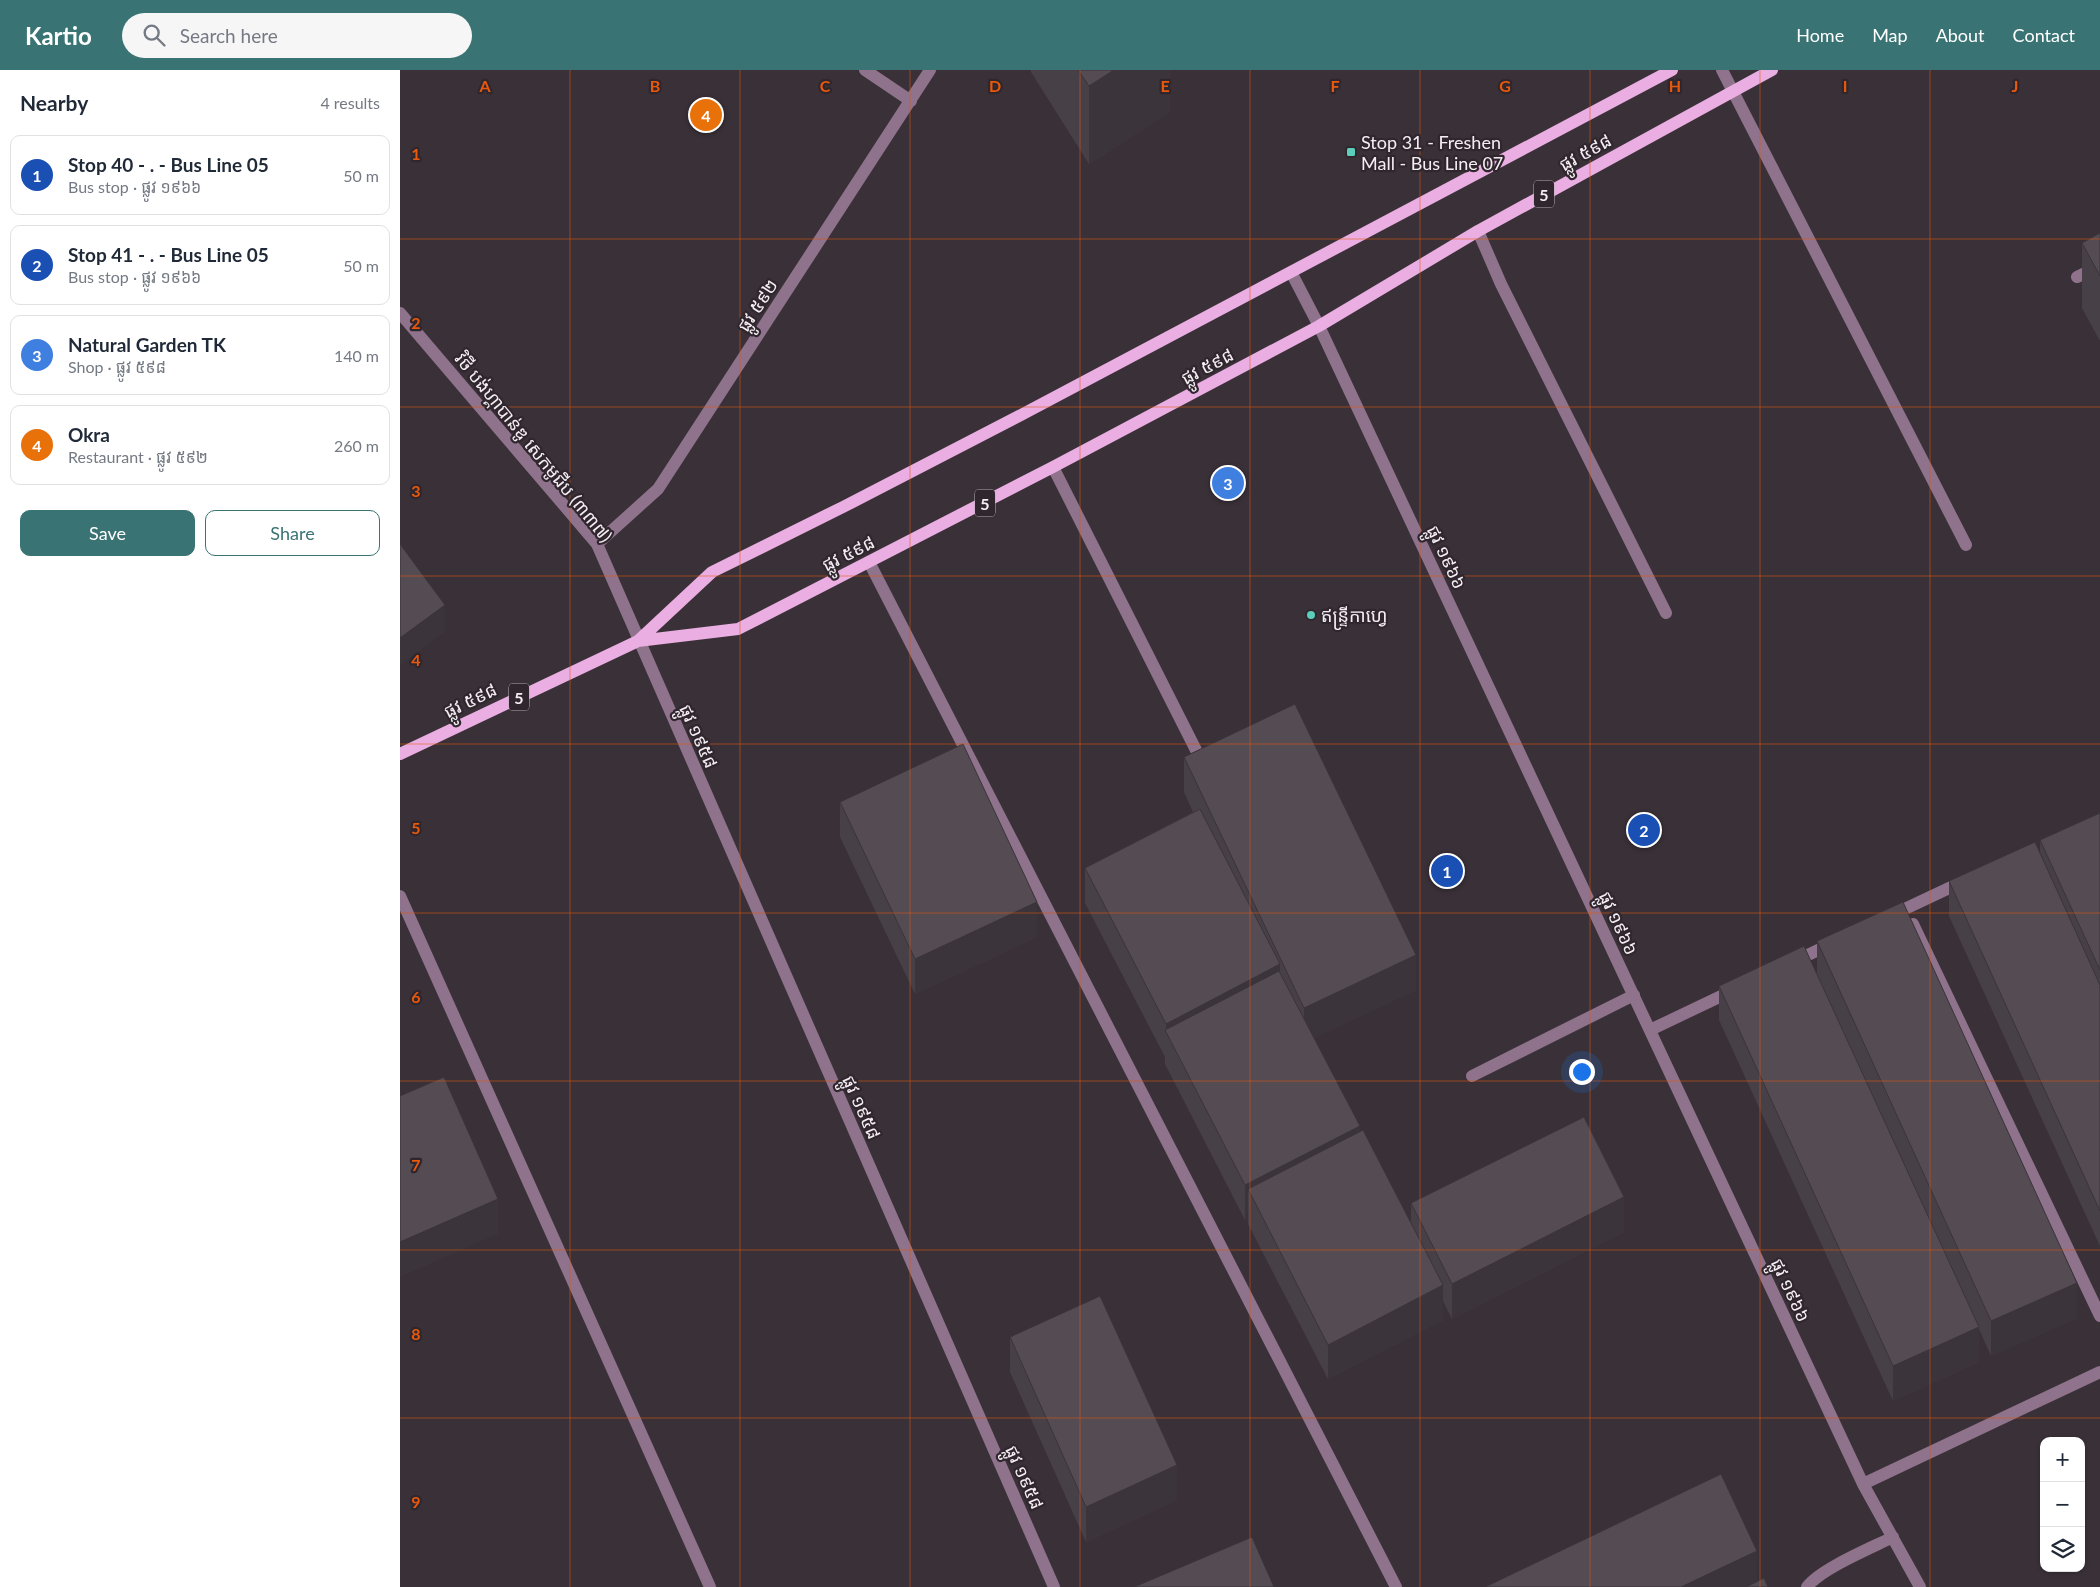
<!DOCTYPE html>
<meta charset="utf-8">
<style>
:root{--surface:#fff;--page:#f6f6f7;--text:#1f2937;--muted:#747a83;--line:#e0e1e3;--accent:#3a7373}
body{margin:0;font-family:Lato,"Noto Sans Khmer",sans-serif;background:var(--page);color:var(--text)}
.controls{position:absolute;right:15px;bottom:15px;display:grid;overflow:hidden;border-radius:10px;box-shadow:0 1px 4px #0004}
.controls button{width:45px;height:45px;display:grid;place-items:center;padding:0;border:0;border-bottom:1px solid var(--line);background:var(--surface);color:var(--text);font:25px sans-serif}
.you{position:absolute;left:1181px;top:1001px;width:18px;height:18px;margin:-12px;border:4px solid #fff;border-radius:50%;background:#1a73e8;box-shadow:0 0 0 8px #1a73e833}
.badge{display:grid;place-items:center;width:32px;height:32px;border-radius:50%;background:var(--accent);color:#fff;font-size:16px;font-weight:700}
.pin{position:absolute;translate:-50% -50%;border:2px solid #fff;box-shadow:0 1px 5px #0006}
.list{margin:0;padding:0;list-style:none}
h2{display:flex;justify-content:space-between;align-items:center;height:65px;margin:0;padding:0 20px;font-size:21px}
h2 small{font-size:16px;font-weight:400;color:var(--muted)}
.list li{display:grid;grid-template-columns:32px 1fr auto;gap:15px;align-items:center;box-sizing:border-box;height:80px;margin:0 10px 10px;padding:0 10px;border:1px solid var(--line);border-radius:10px}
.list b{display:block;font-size:19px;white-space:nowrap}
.list p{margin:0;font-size:16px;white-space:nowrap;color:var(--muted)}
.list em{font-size:16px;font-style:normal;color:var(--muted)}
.actions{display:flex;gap:10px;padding:15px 20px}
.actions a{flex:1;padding:11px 0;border:1px solid var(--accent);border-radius:10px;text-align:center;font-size:18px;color:var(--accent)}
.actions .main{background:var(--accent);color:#fff}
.icon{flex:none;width:28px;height:28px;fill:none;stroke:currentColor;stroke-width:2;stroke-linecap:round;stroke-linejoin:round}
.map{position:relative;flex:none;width:1700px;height:1517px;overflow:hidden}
header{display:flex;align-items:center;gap:30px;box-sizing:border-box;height:70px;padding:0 25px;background:var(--accent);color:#fff}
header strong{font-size:24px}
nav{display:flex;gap:28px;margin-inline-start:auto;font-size:18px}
.search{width:350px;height:45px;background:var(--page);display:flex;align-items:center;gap:12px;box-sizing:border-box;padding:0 18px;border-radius:28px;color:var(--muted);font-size:19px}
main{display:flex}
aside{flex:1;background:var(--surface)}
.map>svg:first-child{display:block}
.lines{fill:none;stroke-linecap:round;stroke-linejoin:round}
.minor{stroke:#8f728b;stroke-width:12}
.major{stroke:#eaaee2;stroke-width:12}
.wall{fill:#484047}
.shaded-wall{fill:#3b343a}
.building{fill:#544b53;stroke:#3b343a}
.grid{fill:none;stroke:#e8590c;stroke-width:1;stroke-opacity:0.55}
.poi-dot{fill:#5bcebc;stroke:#30272e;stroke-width:2}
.labels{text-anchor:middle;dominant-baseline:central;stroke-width:4.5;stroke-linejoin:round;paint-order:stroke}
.shield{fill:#30272e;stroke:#b9b2b8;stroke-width:1}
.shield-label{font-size:16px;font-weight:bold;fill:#f4eef3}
.poi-label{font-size:18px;fill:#f4eef3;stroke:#30272e;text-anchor:start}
.street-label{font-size:18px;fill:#f4eef3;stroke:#30272e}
.grid-label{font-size:16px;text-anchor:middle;font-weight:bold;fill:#e8590c;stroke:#30272e;stroke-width:4.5;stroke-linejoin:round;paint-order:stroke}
</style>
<header>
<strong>Kartio</strong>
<div class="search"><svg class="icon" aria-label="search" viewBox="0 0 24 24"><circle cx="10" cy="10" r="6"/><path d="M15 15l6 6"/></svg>Search here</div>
<nav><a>Home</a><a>Map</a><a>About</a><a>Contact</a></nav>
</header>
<main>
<aside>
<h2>Nearby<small>4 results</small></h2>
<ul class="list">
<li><span class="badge" style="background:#1a4fb4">1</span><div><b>Stop 40 - . - Bus Line 05</b><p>Bus stop · ផ្លូវ ១៩៦៦</p></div><em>50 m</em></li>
<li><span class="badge" style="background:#1a4fb4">2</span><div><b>Stop 41 - . - Bus Line 05</b><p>Bus stop · ផ្លូវ ១៩៦៦</p></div><em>50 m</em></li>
<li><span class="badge" style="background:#3f7fe0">3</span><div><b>Natural Garden TK</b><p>Shop · ផ្លូវ ៥៩៨</p></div><em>140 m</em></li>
<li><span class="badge" style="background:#e8710a">4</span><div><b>Okra</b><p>Restaurant · ផ្លូវ ៥៩២</p></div><em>260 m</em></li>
</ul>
<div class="actions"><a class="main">Save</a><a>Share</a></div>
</aside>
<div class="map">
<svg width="1700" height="1517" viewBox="0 0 1700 1517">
<rect width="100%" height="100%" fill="#3a3138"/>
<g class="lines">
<path class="minor" d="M465,0L511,31
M1322,0L1566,475
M1078,161L1101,214L1266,543
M891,202L919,256L1463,1414L1520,1517
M1677,207L1700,196
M0,243L197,474L654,1517
M653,397L802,692
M197,474L258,419L530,0
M469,492L996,1517
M0,826L310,1517
M1492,845L1564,811
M1513,854L1700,1246
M1393,892L1431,874
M1250,960L1334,920
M1072,1006L1234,925
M1463,1414L1700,1302
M1407,1517C1420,1499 1471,1478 1493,1467"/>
<path class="major" d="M238,571L338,559L653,397L919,256L1078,161L1372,0
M0,684L238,571L312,502L443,437L621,345L1272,0"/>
</g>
<path class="wall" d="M631,0H770V42L689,94L631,2Z
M1700,163V271L1682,238V173Z
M784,687L1016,920L914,968L960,1061L1011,1154V1133L1224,1162L1052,1249L1043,1231V1250L928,1309L848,1154V1148L845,1150L765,994V987L685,833V798L793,742L784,722Z
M440,732L637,867L515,924L440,767Z
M1700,743V1176L1549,846V811L1640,784V770Z
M1417,871L1677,1248L1591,1286L1579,1259V1292L1493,1331L1319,950V916L1417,904Z
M610,1267L777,1430L686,1472L610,1302Z"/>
<path class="shaded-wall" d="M714,0H770V42L689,94V16Z
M45,535V562L0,595V568Z
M637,832V867L515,924V889Z
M1016,885V920L904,973V938Z
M880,894V929L766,961V954Z
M960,1056V1091L848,1119V1148L845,1150V1115Z
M1224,1127V1162L1052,1249V1214Z
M98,1129V1164L0,1207V1172Z
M1677,1213V1248L1591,1286V1251Z
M1043,1215V1250L928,1309V1275Z
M1579,1257V1292L1493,1331V1296Z
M777,1395V1430L686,1472V1437Z
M1357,1481V1516L1356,1517H1281Z"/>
<path class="building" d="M678,0H714L689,16Z
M1700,163V206L1682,173Z
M0,474L45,535L0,568Z
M895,634L1016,885L904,938L784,687Z
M563,674L637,832L515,889L440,732Z
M800,739L880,894L766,954L685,798Z
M1700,743V900L1640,770Z
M1635,772L1700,915V1141L1549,811Z
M1503,832L1677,1213L1591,1251L1417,871Z
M1404,876L1579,1257L1493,1296L1319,916Z
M879,901L960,1056L845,1115L765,960Z
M44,1007L98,1129L0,1172V1026Z
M1184,1047L1224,1127L1052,1214L1011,1133Z
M963,1060L1043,1215L928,1275L848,1119Z
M700,1226L777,1395L686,1437L610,1267Z
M1321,1404L1357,1481L1281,1517H1085Z
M852,1467L874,1517H734Z
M1364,1508L1368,1517H1346Z"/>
<path class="grid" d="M170,0V1517M340,0V1517M510,0V1517M680,0V1517M850,0V1517M1020,0V1517M1190,0V1517M1360,0V1517M1530,0V1517M0,169H1700M0,337H1700M0,506H1700M0,674H1700M0,843H1700M0,1011H1700M0,1180H1700M0,1348H1700"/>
<g class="poi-dot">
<rect x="946" y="77" width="10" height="10" rx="2.5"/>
<circle cx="911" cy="545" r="5"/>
</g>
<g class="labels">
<g class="shield">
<rect x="1134" y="110.5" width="20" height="27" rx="4"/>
<rect x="575" y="419.5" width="20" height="27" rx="4"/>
<rect x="109" y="613.5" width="20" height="27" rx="4"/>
</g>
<g class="shield-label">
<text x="1144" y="124">5</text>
<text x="585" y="433">5</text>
<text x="119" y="627">5</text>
</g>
<g class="poi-label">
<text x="961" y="72">Stop 31 - Freshen<tspan x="961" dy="21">Mall - Bus Line 07</tspan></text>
<text x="921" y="545">ឥន្ទ្រីកាហ្វេ</text>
</g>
<g class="street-label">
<text transform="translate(1185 82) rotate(-29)">ផ្លូវ ៥៩៨</text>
<text transform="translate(357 235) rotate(-57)">ផ្លូវ ៥៩២</text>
<text transform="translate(807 296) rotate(-28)">ផ្លូវ ៥៩៨</text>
<text transform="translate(134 377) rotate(51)">វិថី បង់ហ្គាបាន់ឌូ សេកមូជីប (៣៣៧)</text>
<text transform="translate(448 483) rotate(-27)">ផ្លូវ ៥៩៨</text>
<text transform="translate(1047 487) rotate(65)">ផ្លូវ ១៩៦៦</text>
<text transform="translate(70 630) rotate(-26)">ផ្លូវ ៥៩៨</text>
<text transform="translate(299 666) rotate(66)">ផ្លូវ ១៩៥៨</text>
<text transform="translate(1219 853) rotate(65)">ផ្លូវ ១៩៦៦</text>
<text transform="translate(462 1037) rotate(66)">ផ្លូវ ១៩៥៨</text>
<text transform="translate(1391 1220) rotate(65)">ផ្លូវ ១៩៦៦</text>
<text transform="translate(625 1407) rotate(66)">ផ្លូវ ១៩៥៨</text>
</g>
</g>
<g class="grid-label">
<text x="85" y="22">A</text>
<text x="255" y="22">B</text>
<text x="425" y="22">C</text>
<text x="595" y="22">D</text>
<text x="765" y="22">E</text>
<text x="935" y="22">F</text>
<text x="1105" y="22">G</text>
<text x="1275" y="22">H</text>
<text x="1445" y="22">I</text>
<text x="1615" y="22">J</text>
<text x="16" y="90">1</text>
<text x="16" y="259">2</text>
<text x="16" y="427">3</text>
<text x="16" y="596">4</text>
<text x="16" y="764">5</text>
<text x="16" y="933">6</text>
<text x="16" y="1101">7</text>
<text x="16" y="1270">8</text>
<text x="16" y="1438">9</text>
</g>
</svg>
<div class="controls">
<button>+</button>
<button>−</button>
<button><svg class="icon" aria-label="layers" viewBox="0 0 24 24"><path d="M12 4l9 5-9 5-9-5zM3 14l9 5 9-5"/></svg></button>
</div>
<div class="you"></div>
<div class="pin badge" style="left:1047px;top:801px;background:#1a4fb4">1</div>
<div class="pin badge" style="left:1244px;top:760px;background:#1a4fb4">2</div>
<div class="pin badge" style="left:828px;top:413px;background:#3f7fe0">3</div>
<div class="pin badge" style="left:306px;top:45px;background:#e8710a">4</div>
</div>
</main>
